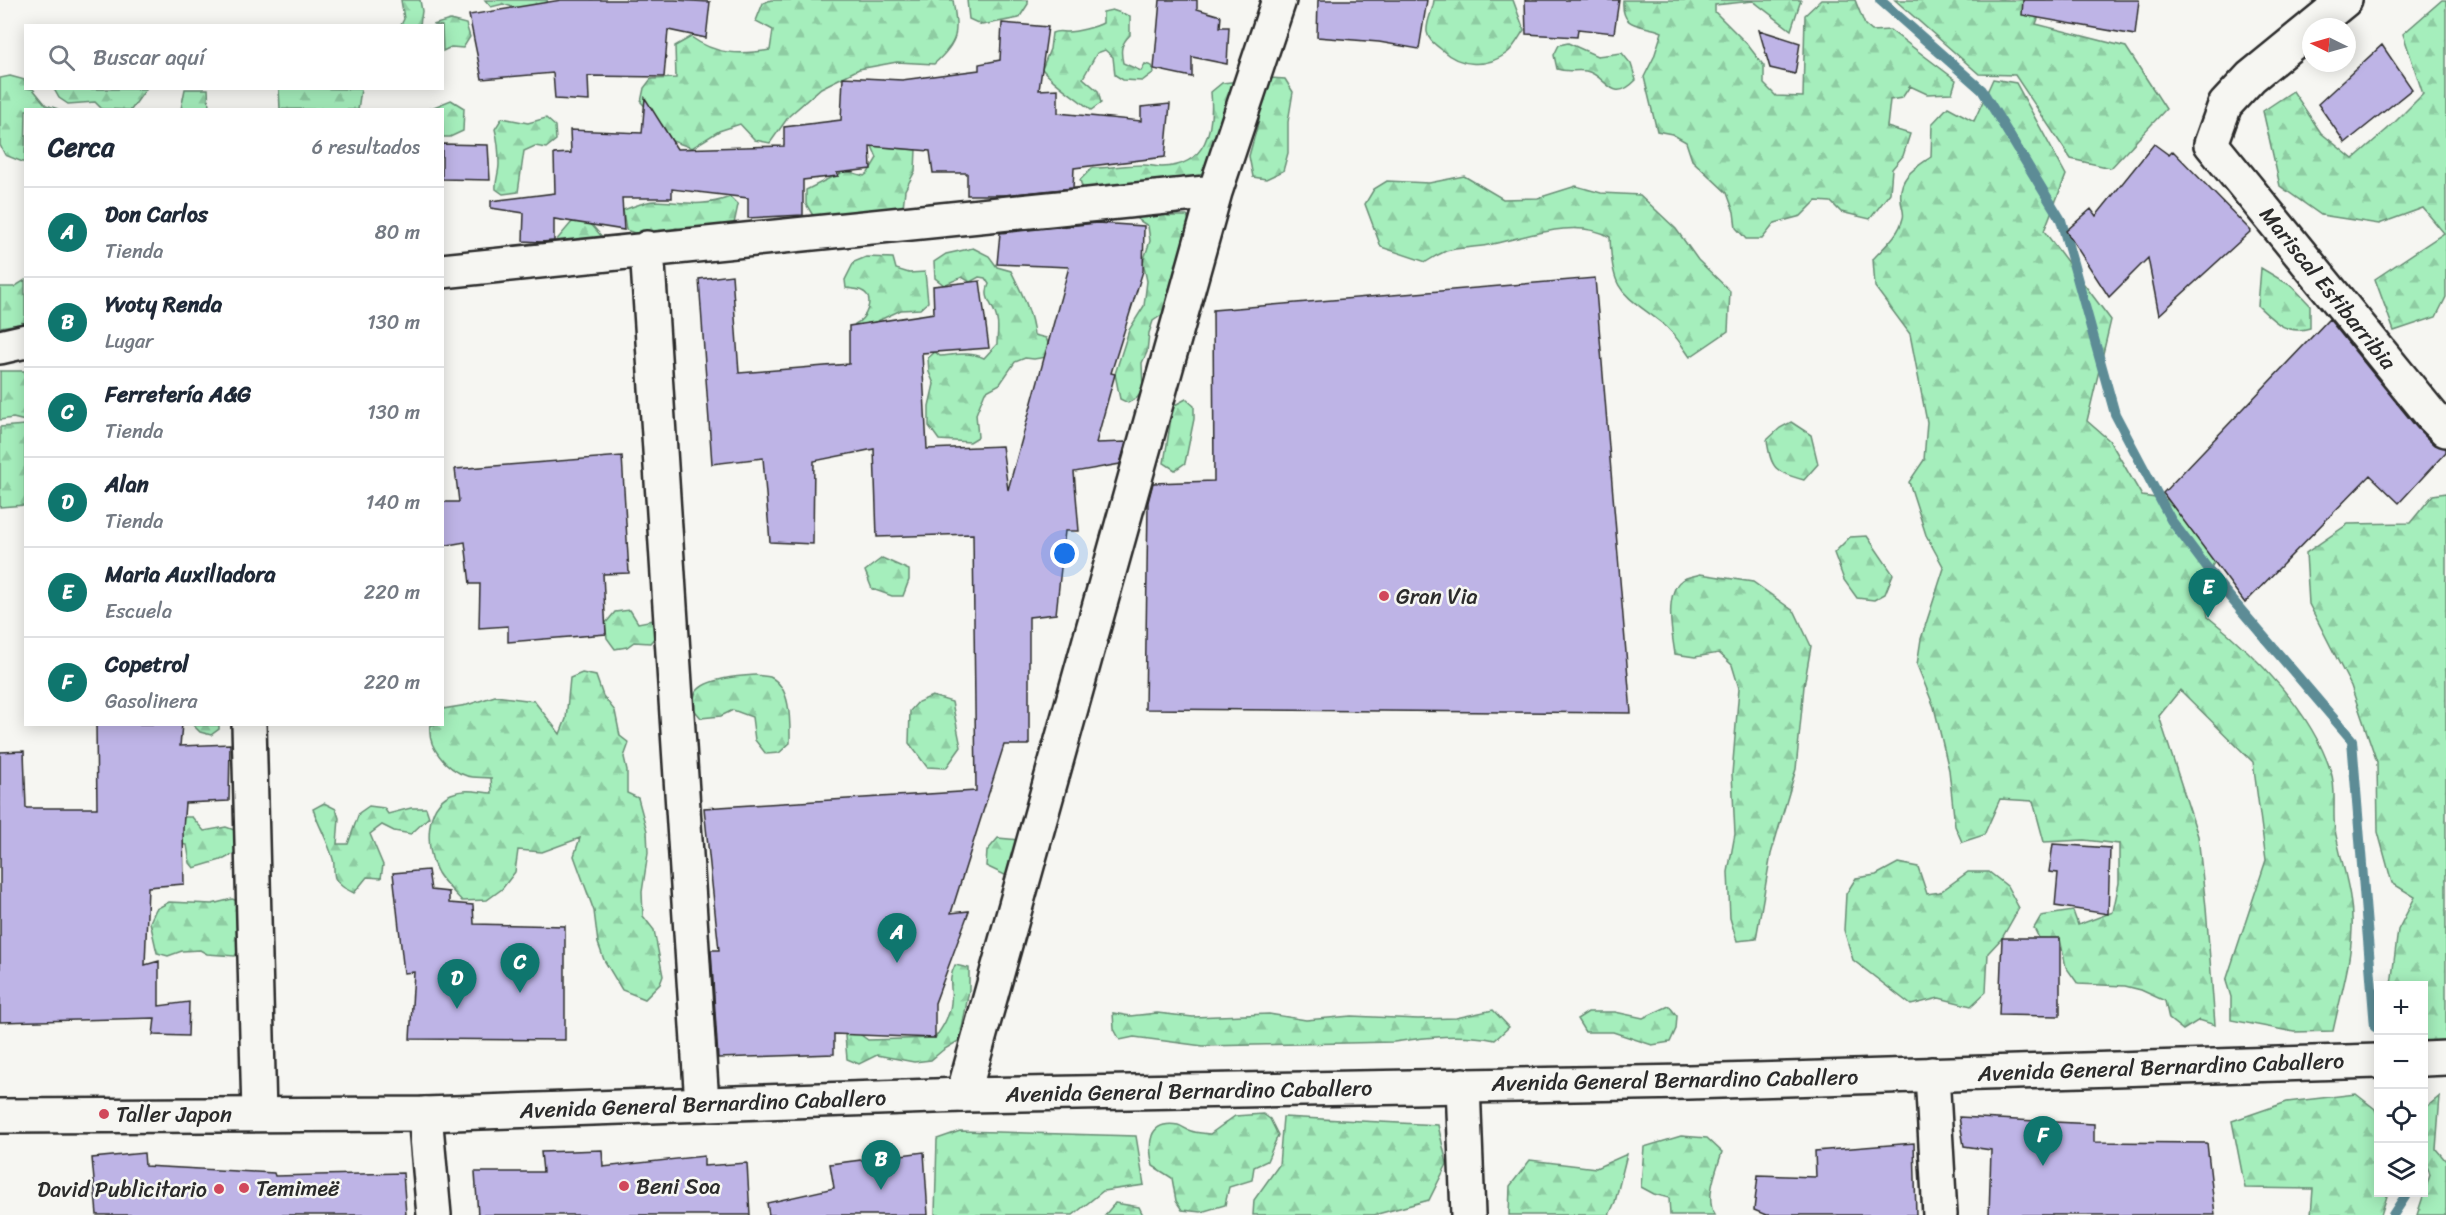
<!DOCTYPE html>
<html lang="es">
<meta charset="utf-8">
<style>
:root{--surface:#fff;--page:#f2f2f3;--text:#1f2937;--muted:#747a83;--line:#e0e1e3;--accent:#0f766e}
body{margin:0;font-family:Sriracha,sans-serif;background:var(--page);color:var(--text)}
.controls{position:absolute;right:18px;bottom:18px;display:grid;overflow:hidden;border-radius:0px;box-shadow:0 3px 15px #0003}
.controls button{width:54px;height:54px;display:grid;place-items:center;padding:0;border:0;border-bottom:2px solid var(--line);background:var(--surface);color:var(--text);font:30px sans-serif}
.compass{position:absolute;left:2302px;top:18px;width:54px;height:54px;border-radius:50%;background:var(--surface);box-shadow:0 3px 15px #0003;rotate:275deg}
.you{position:absolute;left:1065px;top:554px;width:21px;height:21px;margin:-15px;border:4px solid #fff;border-radius:50%;background:#1a73e8;box-shadow:0 0 0 9px #1a73e833}
.badge{display:grid;place-items:center;width:39px;height:39px;border-radius:50%;background:var(--accent);color:#fff;font-size:20px;font-weight:700}
.pin{position:absolute;translate:-50% -50px;filter:drop-shadow(0 2px 3px #0008)}
.pin::after{content:'';position:absolute;top:32px;width:21px;height:18px;background:inherit;clip-path:polygon(0 0,100% 0,50% 100%)}
.list{margin:0;padding:0;list-style:none}
h2{display:flex;justify-content:space-between;align-items:center;height:78px;margin:0;padding:0 24px;font-size:26px}
h2 small{font-size:20px;font-weight:400;color:var(--muted)}
.list li{display:grid;grid-template-columns:39px 1fr auto;gap:18px;align-items:center;box-sizing:border-box;height:90px;padding:0 24px;border-top:2px solid var(--line)}
.list b{display:block;font-size:22px;white-space:nowrap}
.list p{margin:0;font-size:20px;white-space:nowrap;color:var(--muted)}
.list em{font-size:20px;font-style:normal;color:var(--muted)}
.icon{flex:none;width:33px;height:33px;fill:none;stroke:currentColor;stroke-width:2;stroke-linecap:round;stroke-linejoin:round}
.map{position:relative;flex:none;width:2446px;height:1215px;overflow:hidden}
.search{position:absolute;background:var(--surface);box-shadow:0 3px 15px #0003;left:24px;top:24px;width:420px;height:66px;display:flex;align-items:center;gap:15px;box-sizing:border-box;padding:0 21px;border-radius:0px;color:var(--muted);font-size:22px}
.panel{position:absolute;background:var(--surface);box-shadow:0 3px 15px #0003;left:24px;top:108px;width:420px;height:618px;border-radius:0px}
.map>svg:first-child{display:block}
.forest{fill:url(#forest-firs);stroke:#688c74;stroke-width:1.5}
.lines{fill:none;stroke-linecap:round;stroke-linejoin:round}
.stream{stroke:#5d8c96;stroke-width:10}
.building{fill:#beb4e6;stroke:#2b2b2b;stroke-width:1.5}
.minor-casing{stroke:#2b2b2b;stroke-width:38}
.major-casing{stroke:#2b2b2b;stroke-width:38}
.minor{stroke:#f6f6f2;stroke-width:33}
.major{stroke:#f6f6f2;stroke-width:33}
.poi-dot{fill:#d1495b;stroke:#f6f6f2;stroke-width:2}
.labels{text-anchor:middle;dominant-baseline:central;stroke-width:5;stroke-linejoin:round;paint-order:stroke}
.street-label{font-size:22px;fill:#2b2b2b;stroke:#f6f6f2}
.poi-label{font-size:22px;fill:#2b2b2b;stroke:#f6f6f2;text-anchor:start}
</style>
<div class="map">
<svg width="2446" height="1215" viewBox="0 0 2446 1215">
<defs>
<pattern id="forest-firs" width="22" height="20" patternUnits="userSpaceOnUse" patternTransform="scale(1.5)"><rect width="22" height="20" fill="#a5eebc"/><path d="M5 1l3.5 6h-7zM16 11l3.5 6h-7z" fill="#8ecca2"/></pattern>
</defs>
<rect width="100%" height="100%" fill="#f6f6f2"/>
<filter id="ink" filterUnits="userSpaceOnUse"><feTurbulence type="fractalNoise" baseFrequency=".0167" numOctaves="2"/><feDisplacementMap in="SourceGraphic" scale="12" xChannelSelector="R" yChannelSelector="G"/><feConvolveMatrix kernelMatrix="1 2 1 2 8 2 1 2 1" color-interpolation-filters="sRGB"/></filter>
<g filter="url(#ink)">
<path class="forest" d="M401,0H420L422,11L420,25H401L404,19Z
M485,0H547L553,19L503,4L491,7Z
M771,0H953C958,32 960,41 934,64L897,62L859,69L821,88L789,116L770,143L755,140L740,124L719,131L692,148L672,141L662,125L641,102L644,88L651,79L676,78L675,46L691,37C716,55 740,55 770,50L773,30L756,21L763,3Z
M967,0H1028V4L1019,18L982,25L969,19Z
M1434,0H1513L1524,30C1519,37 1514,48 1507,53C1487,68 1460,67 1442,50C1436,45 1428,40 1427,32C1426,21 1433,11 1434,0Z
M1623,0H1801L1791,30L1753,1L1715,5V12L1747,44L1764,66V84L1776,96L1803,97L1805,15L1821,0H1855L1865,25L1872,31L1890,30L1956,80L1952,93L1927,94L1910,86L1902,98L1890,100L1887,127L1910,134L1903,156L1892,169L1890,193L1870,219L1841,212L1831,202L1816,201L1801,216L1775,223L1762,239H1746L1736,228L1734,212L1727,193L1692,160L1686,142L1672,134L1657,131L1644,77L1654,57L1662,32C1642,23 1621,31 1623,0Z
M1895,0H2045L2036,24L2126,47L2166,109L2111,168L2071,159L2015,75L1979,74Z
M2442,0H2446V297L2436,317L2394,331L2375,279L2444,233L2423,208L2379,224L2321,215L2280,186L2263,111L2293,91L2321,133L2353,159L2392,125L2423,94L2403,34Z
M1112,10L1130,16V35C1121,44 1120,50 1123,63L1141,71L1145,64L1152,66L1154,72L1142,81L1123,80L1115,75L1113,57L1105,50L1097,53L1083,78L1098,91L1101,103L1091,110C1075,96 1056,86 1042,69L1050,49L1052,33C1059,30 1061,32 1067,32C1076,32 1096,27 1103,23V12Z
M450,20L466,24L470,37L463,48L451,47L443,51L442,26L433,25Z
M1568,43L1597,56L1622,53L1631,64L1636,80C1611,106 1607,75 1586,71C1576,69 1568,73 1557,69L1554,55L1559,45Z
M10,76L25,80L26,88L33,89L46,105L58,109L26,110L25,163L5,155L0,145V78Z
M1270,78L1285,79L1293,92L1288,122V153L1283,171L1266,179L1253,177L1249,156L1259,120L1258,107Z
M1993,79L2016,83L2066,175L2044,231L2111,320L2087,421L2110,441L2142,496L2177,501L2223,547L2203,582L2208,617C2257,656 2312,712 2331,772C2337,790 2332,812 2335,830C2341,863 2354,895 2352,929C2351,963 2340,998 2333,1031L2294,1032L2231,1020V997L2226,981L2266,860L2253,762L2180,690L2159,716L2198,836L2206,907L2215,1025L2199,1020L2183,1030L2169,1019L2165,1001L2141,990L2125,986L2078,984L2066,967L2060,939L2039,938L2034,928L2041,916L2073,911L2078,925L2113,912L2119,883V844L2084,840L2044,842L2033,801L2000,799L1984,835L1962,842L1955,826L1949,770L1934,707L1917,665L1921,639L1944,568L1926,535L1909,482L1924,460L1927,422L1910,334L1875,287L1873,259C1884,247 1899,235 1903,218C1905,212 1901,206 1901,200C1898,177 1915,168 1931,157L1932,124L1948,107L1974,121Z
M1240,81L1209,185L1083,190L1080,180L1092,168C1109,168 1126,165 1143,165C1150,165 1156,167 1162,167C1207,166 1214,129 1211,92L1222,83Z
M54,89H146L131,110L102,109L95,102L68,104L59,98Z
M185,89H208L209,109H181Z
M279,89V88L361,89L358,110L280,109Z
M451,100L464,108L463,131L450,137H443L442,110L429,109Z
M502,118L528,123L546,118L555,126L556,140L546,148L535,146L524,151L518,192L503,194L496,189C495,181 499,173 499,164C499,153 498,140 495,129Z
M872,146L916,150L915,171L905,190L903,208C889,212 878,209 864,210C847,211 832,217 815,219L806,204V190L832,177L838,176L843,170L864,176L868,173L877,158Z
M1464,176L1503,199L1538,198L1576,186L1601,193L1640,195L1676,229L1698,260L1730,291L1728,331L1690,357C1682,346 1674,332 1663,324C1622,292 1612,294 1610,237C1575,217 1524,238 1488,245C1474,248 1459,247 1446,251C1439,254 1432,258 1426,262L1381,247L1365,204L1374,189L1387,181L1429,183Z
M730,197L738,205L734,224L701,233L676,228L657,234L640,235L626,230L623,210C633,207 645,201 655,201C684,202 701,208 730,197Z
M1138,208H1163L1168,216H1187L1194,232L1166,312L1153,321L1149,333L1147,352L1142,363L1143,390L1137,398L1128,403L1120,399L1115,374L1129,330L1144,306L1147,281L1143,262L1150,241L1148,226L1134,217Z
M572,222L590,223L604,239L554,243Z
M973,248L989,256L997,267L1011,271C1021,291 1032,312 1034,335L1046,338L1053,356L1034,359L1025,358L1015,362L1000,384L985,392L976,414L978,437L970,442L939,440L929,426V406L934,384L929,372L928,358L935,352L940,356C956,355 969,351 984,358L997,344C997,336 999,327 997,320C995,305 982,300 989,284L985,278L979,277L970,282L962,277L944,285L935,278L934,262L946,254Z
M866,257L893,258L896,269L909,273L925,272L928,302L920,309L901,310L852,333L855,324C866,320 876,297 862,291C858,289 851,289 846,288L845,280L854,262Z
M2261,268L2293,287L2310,305V328C2286,335 2275,322 2258,306Z
M25,280V323L0,327V287H14Z
M0,371H25V421L13,418L0,420Z
M1186,399L1194,406V419L1185,463L1175,470L1164,463L1173,406Z
M1791,422L1811,435L1818,464L1804,480C1776,472 1771,470 1767,440L1780,428Z
M25,425V505L0,507V427Z
M2446,493V1048L2424,1044V986L2391,985L2398,930L2415,897L2392,883L2378,832L2377,762L2351,686L2309,604L2306,553L2348,524L2410,523L2433,495Z
M1867,536L1893,574L1885,594L1874,600L1857,598L1844,580L1834,553L1850,537Z
M882,558L909,570V580L903,596H892L872,589L865,571Z
M1700,574L1753,582L1795,612L1811,646L1804,686L1796,769L1771,854L1756,939L1737,941L1730,918L1728,872L1735,834L1732,774L1739,688L1732,665L1719,653L1695,657L1675,654C1672,635 1664,592 1682,580C1687,577 1695,576 1700,574Z
M630,610L638,623L653,620C657,629 657,636 650,643L634,642L627,647L615,649L607,638L605,624L615,612Z
M582,673L596,676L603,696L615,711L620,736L629,743L624,757L627,770V793L638,798L647,831L648,853L642,892L643,916L654,930L663,976L660,984L645,999L622,990L604,960L598,943L594,911L574,856L580,838L542,852L518,850L515,872L502,889L487,900L462,901C454,892 444,883 438,873C425,850 424,806 451,794C465,788 478,792 492,793L491,778C483,777 474,778 467,776C447,770 425,745 431,725L442,724L443,709L467,705L495,696L534,701L560,734L566,719L570,678Z
M756,675C760,676 766,676 770,677C792,687 790,724 790,743L779,753L766,754L755,740L752,717L733,710L721,716L701,718L692,707C693,703 694,696 696,692C706,678 740,676 756,675Z
M932,696L952,702L961,747L946,768L927,767L909,743L910,711L918,702Z
M193,725H219V729L211,735L200,732Z
M324,803L336,809L339,818L337,844H348L359,813L369,806L384,808L388,814L411,808H426L429,817L411,834L394,831L382,825L370,834L383,865L381,878L367,877L354,893C346,889 339,886 335,878C333,872 335,865 333,859C328,841 319,827 313,809Z
M185,817H192L204,831L226,827L237,831V852L224,859L194,868L190,863L187,845L178,844L179,820Z
M998,838L1019,840L1009,877L986,866L987,851Z
M1898,863L1918,867L1927,894L1940,892L1968,872H1989L2007,886L2019,908L2002,938L1988,953L1986,992L1971,1006L1939,998L1911,1005L1853,960L1844,930L1846,894L1856,878L1876,875Z
M232,899L247,904L243,943L235,956L207,954L200,950L182,951L168,956L157,953L150,922L156,909L169,902L212,904Z
M955,965L969,968V990L960,1040L943,1050L931,1060L914,1062L877,1055L859,1064L847,1059L845,1036L851,1028L868,1040L935,1038C942,1028 950,1016 951,1003C953,987 947,982 955,965Z
M1669,1006L1677,1016L1676,1029L1670,1042L1652,1045L1613,1032H1585L1577,1019L1588,1012H1615L1643,1018Z
M1493,1010L1509,1027L1495,1040C1462,1033 1427,1037 1394,1042L1203,1046L1134,1037L1120,1040L1114,1029L1113,1013L1130,1016L1157,1013L1193,1017L1269,1014L1306,1020L1351,1016L1418,1019L1456,1018Z
M2356,1094L2375,1109L2378,1117V1192L2388,1193L2381,1215H2311L2313,1189L2245,1188L2232,1121L2287,1102Z
M2440,1096L2436,1149L2446,1161V1215H2417L2430,1175L2424,1156V1109Z
M1263,1114L1270,1119L1278,1135L1267,1161L1254,1167L1252,1180L1229,1187L1225,1205L1201,1212L1182,1210L1176,1201L1172,1178L1153,1166C1148,1145 1147,1120 1178,1125C1182,1126 1186,1130 1191,1131C1196,1133 1204,1133 1210,1134L1235,1116Z
M1283,1117L1438,1125L1447,1164L1429,1200L1374,1215H1253L1254,1200L1279,1165Z
M960,1131L1136,1136L1144,1185L1103,1191L1073,1215H935L937,1139Z
M1681,1136L1707,1138L1722,1152C1717,1169 1704,1199 1715,1215H1670L1669,1198L1654,1194L1641,1187L1644,1147Z
M1627,1154L1615,1202L1609,1215H1509L1510,1186L1530,1160L1596,1168Z
M1115,1203L1139,1207L1143,1215H1105Z"/>
<g class="lines">
<path class="stream" d="M1880,0L1982,90L2061,220L2115,414L2171,520L2223,589L2352,740L2375,1027
M2393,1215L2408,1192"/>
</g>
<path class="building" d="M561,0H675L710,2L706,38L668,30L664,77L588,76L589,101L555,99L553,73L482,79L469,15Z
M1160,0H1197V9L1221,16L1220,27H1229L1227,64L1192,57V77L1154,69Z
M1318,0H1427L1419,49L1379,42L1317,37Z
M1525,0H1619L1614,33L1578,29L1577,37L1526,34Z
M2023,0H2139L2135,35L2022,15Z
M1002,23L1048,27L1039,90L1058,89V113L1141,121V107L1170,104L1165,157L1074,168L1073,188L1004,195H967V173H933L930,151L870,146L871,169L837,173L838,176L803,180V215L748,218V198L672,189V198H622L624,230L554,219V241L541,242L523,241L524,213L491,208V201L555,193L554,154L571,153L570,130L642,133L645,98L677,149L784,146V127L841,120L843,77L902,80L979,70V64L1000,60Z
M1759,30L1800,43L1795,74L1770,68Z
M2382,45L2412,89L2345,143L2318,104Z
M442,144L488,145L490,180L442,179Z
M2154,144L2169,155L2173,151L2251,231L2159,315L2148,258L2109,297L2066,231L2091,209L2096,216Z
M1097,223L1144,226L1143,271L1111,373L1115,374L1096,443L1126,442L1120,464L1074,472L1079,531H1065L1056,614L1029,617V745H1004L951,913L969,911L935,1003V1038L834,1034V1054L718,1058L711,950H719L704,808L976,791L973,534L877,537L874,449L814,461L813,544L770,542L763,458L712,464L699,279L732,275L739,373L849,364V326L934,313L933,286L980,281L989,348L922,353L927,449L1002,446L1008,490L1069,267L997,264L1000,233Z
M1595,278L1631,713L1145,709L1148,502L1153,483L1214,481L1213,310Z
M2329,319L2417,428L2433,444L2446,448V452L2399,503L2370,475L2245,603L2163,493Z
M622,456L629,573L603,574L606,634L508,642V626L479,628L480,584H470L465,542L442,546V502H459L455,469Z
M96,724H182L180,746L230,744L229,801L185,803L183,829L184,884L148,887L145,965L159,961V1006L189,1002L188,1036L153,1035L155,1018L0,1022V752L24,751L26,808H97Z
M2053,844L2110,848L2108,914L2055,906L2058,873L2049,872Z
M428,870L431,890L449,892V903L473,905L474,924L565,926V1040L410,1039L414,972L404,973L393,873Z
M2002,938H2060V1016L1999,1015Z
M1959,1117L2094,1124V1142L2207,1143L2215,1215H1989L1991,1150L1964,1146Z
M1914,1143L1916,1215H1766L1754,1210L1758,1175L1816,1177L1815,1151Z
M602,1150L603,1167L704,1156V1166L747,1163L750,1215H478L475,1172H543L541,1152Z
M924,1152L928,1215H769L767,1203L834,1188L830,1164Z
M144,1153L145,1166L274,1173L275,1176L403,1173L406,1215H97L92,1158Z"/>
<g class="lines">
<defs>
<path id="minor" d="M2312,27L2345,0
M2311,28L2251,77L2225,105L2211,144L2432,416L2446,430
M647,248L702,1104
M442,271L1215,192
M0,347L26,341
M249,724L259,1114
M1932,1074L1940,1215
M1463,1085L1468,1215
M963,1095L1215,192L1279,0
M425,1114L434,1215"/>
<path id="major" d="M2424,1059L2446,1058
M0,1116L425,1114L963,1095L1689,1082L2378,1061"/>
</defs>
<use href="#minor" class="minor-casing"/>
<use href="#major" class="major-casing"/>
<use href="#minor" class="minor"/>
<use href="#major" class="major"/>
</g>
</g>
<g class="poi-dot">
<circle cx="1384" cy="596" r="6"/>
<circle cx="104" cy="1114" r="6"/>
<circle cx="624" cy="1186" r="6"/>
<circle cx="244" cy="1188" r="6"/>
<circle cx="219" cy="1189" r="6"/>
</g>
<g class="labels">
<g class="street-label">
<text transform="translate(2328 288) rotate(51)">Mariscal Estibarribia</text>
<text transform="translate(2161 1067) rotate(-2)">Avenida General Bernardino Caballero</text>
<text transform="translate(1675 1080) rotate(-1)">Avenida General Bernardino Caballero</text>
<text transform="translate(1189 1091) rotate(-1)">Avenida General Bernardino Caballero</text>
<text transform="translate(703 1104) rotate(-2)">Avenida General Bernardino Caballero</text>
</g>
<g class="poi-label">
<text x="1396" y="596">Gran Via</text>
<text x="116" y="1114">Taller Japon</text>
<text x="636" y="1186">Beni Soa</text>
<text x="256" y="1188">Temimeë</text>
<text x="207" y="1189" text-anchor="end">David Publicitario</text>
</g>
</g>
</svg>
<div class="controls">
<button>+</button>
<button>−</button>
<button><svg class="icon" aria-label="locate" viewBox="0 0 24 24"><circle cx="12" cy="12" r="6"/><path d="M12 2v4M12 18v4M2 12h4M18 12h4"/></svg></button>
<button><svg class="icon" aria-label="layers" viewBox="0 0 24 24"><path d="M12 4l9 5-9 5-9-5zM3 14l9 5 9-5"/></svg></button>
</div>
<svg class="compass" viewBox="-18 -18 36 36"><path d="M0-13l5 13h-10z" fill="#e53935"/><path d="M0 13l5-13h-10z" fill="#747a83"/></svg>
<div class="you"></div>
<div class="pin badge" style="left:897px;top:963px">A</div>
<div class="pin badge" style="left:881px;top:1190px">B</div>
<div class="pin badge" style="left:520px;top:993px">C</div>
<div class="pin badge" style="left:457px;top:1009px">D</div>
<div class="pin badge" style="left:2208px;top:618px">E</div>
<div class="pin badge" style="left:2043px;top:1166px">F</div>
<div class="search"><svg class="icon" aria-label="search" viewBox="0 0 24 24"><circle cx="10" cy="10" r="6"/><path d="M15 15l6 6"/></svg>Buscar aquí</div>
<section class="panel">
<h2>Cerca<small>6 resultados</small></h2>
<ul class="list">
<li><span class="badge">A</span><div><b>Don Carlos</b><p>Tienda</p></div><em>80 m</em></li>
<li><span class="badge">B</span><div><b>Yvoty Renda</b><p>Lugar</p></div><em>130 m</em></li>
<li><span class="badge">C</span><div><b>Ferretería A&amp;G</b><p>Tienda</p></div><em>130 m</em></li>
<li><span class="badge">D</span><div><b>Alan</b><p>Tienda</p></div><em>140 m</em></li>
<li><span class="badge">E</span><div><b>Maria Auxiliadora</b><p>Escuela</p></div><em>220 m</em></li>
<li><span class="badge">F</span><div><b>Copetrol</b><p>Gasolinera</p></div><em>220 m</em></li>
</ul>
</section>
</div>
